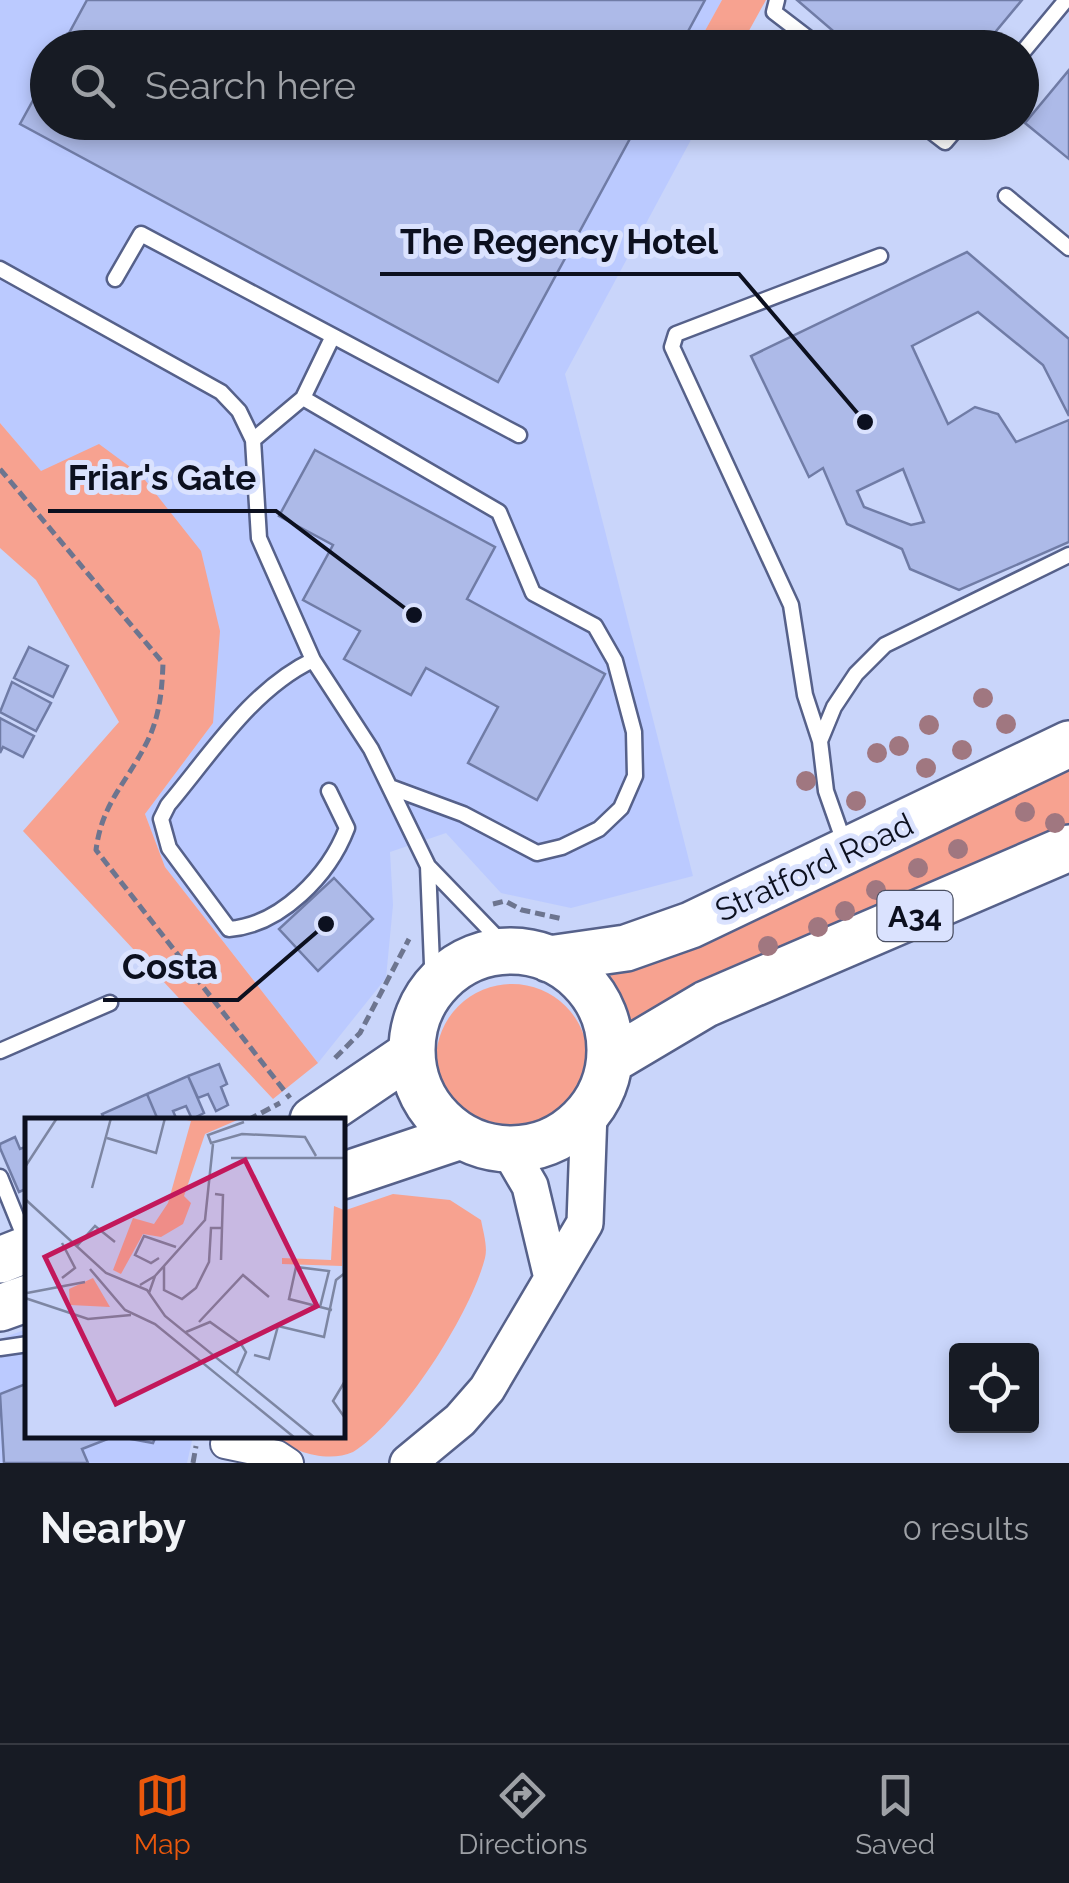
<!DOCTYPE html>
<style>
:root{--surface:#171b24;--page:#242831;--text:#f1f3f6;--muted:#9ea1a6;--line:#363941;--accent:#ea580c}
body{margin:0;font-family:Raleway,sans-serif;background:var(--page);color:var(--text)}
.controls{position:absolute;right:30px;bottom:30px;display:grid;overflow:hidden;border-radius:10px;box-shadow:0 5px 15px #0003}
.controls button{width:90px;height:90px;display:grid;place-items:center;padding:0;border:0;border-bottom:2px solid var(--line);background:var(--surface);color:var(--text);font:50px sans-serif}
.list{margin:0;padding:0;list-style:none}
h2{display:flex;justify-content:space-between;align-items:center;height:130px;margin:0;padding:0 40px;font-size:42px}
h2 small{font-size:32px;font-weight:400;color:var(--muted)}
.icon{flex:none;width:55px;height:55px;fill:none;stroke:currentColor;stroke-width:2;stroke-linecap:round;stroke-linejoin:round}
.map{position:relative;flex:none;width:1069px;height:1463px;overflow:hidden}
.search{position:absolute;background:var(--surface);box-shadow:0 5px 15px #0003;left:30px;right:30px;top:30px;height:110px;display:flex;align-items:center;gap:25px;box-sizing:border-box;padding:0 35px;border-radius:55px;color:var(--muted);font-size:38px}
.sheet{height:280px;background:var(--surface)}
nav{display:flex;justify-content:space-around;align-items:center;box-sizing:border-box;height:140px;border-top:2px solid var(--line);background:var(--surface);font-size:28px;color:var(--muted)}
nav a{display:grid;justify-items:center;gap:5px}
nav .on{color:var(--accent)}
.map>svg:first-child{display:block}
.built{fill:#bbcaff}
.green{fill:#f7a290}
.building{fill:#adbae8;stroke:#707ca6;stroke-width:2.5;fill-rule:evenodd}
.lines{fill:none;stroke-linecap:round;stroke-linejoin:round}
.service-casing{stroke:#56618a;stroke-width:19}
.minor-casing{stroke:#56618a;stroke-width:32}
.tertiary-casing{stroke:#56618a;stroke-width:40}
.trunk-casing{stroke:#56618a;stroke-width:50}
.path{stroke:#6d758f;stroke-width:5;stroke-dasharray:10 5;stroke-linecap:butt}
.service{stroke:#fff;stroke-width:14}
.minor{stroke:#fff;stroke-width:28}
.tertiary{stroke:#fff;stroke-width:35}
.trunk{stroke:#fff;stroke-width:45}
.tree{fill:#a07780}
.labels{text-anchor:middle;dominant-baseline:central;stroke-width:10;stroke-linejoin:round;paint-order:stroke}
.shield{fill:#dae2fe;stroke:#4a4f62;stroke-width:2.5}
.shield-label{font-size:30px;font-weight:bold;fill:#0c101f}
.street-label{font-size:32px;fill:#0c101f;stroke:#dae2fe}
.inset-road{fill:none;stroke:#7d86a2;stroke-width:2.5}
.view{fill:#c2185b;fill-opacity:0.15;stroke:#c2185b;stroke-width:5}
.inset-edge{fill:none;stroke:#0c101f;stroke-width:5}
.leader{fill:none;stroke:#0c101f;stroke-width:4}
.callout-dot{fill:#0c101f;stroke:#dae2fe;stroke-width:4}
.callout-label{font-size:35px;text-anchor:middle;font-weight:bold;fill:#0c101f;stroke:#dae2fe;stroke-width:10;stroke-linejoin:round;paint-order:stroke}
</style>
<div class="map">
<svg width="1069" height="1463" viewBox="0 0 1069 1463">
<rect width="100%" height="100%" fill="#c9d5fa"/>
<!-- built -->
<path class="built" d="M0 0H722L696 47 48 48V122L700 123 565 374 693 876 571 908 501 893 446 833 390 852 393 905 386 978 318 1063 165 867 145 814 213 723 175 630 0 423Z
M27 1329 28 1436H193L187 1463H0V1339Z"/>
<!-- green -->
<path class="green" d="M722 0H766L740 47H696Z
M0 423 41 471 99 444 141 475 201 551 220 631 213 723 145 814 165 867 318 1063 273 1099 23 831 119 722 36 580 0 548Z
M1069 761V829L701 985 630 1023 605 978Z
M436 1060a76 76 0 1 1 152 0a76 76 0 1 1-152 0Z
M393 1194 450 1200 481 1220C483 1231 488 1247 485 1258 471 1313 402 1422 353 1452 329 1463 293 1453 276 1436H342L343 1211Z"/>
<!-- building -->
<path class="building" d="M87 0H705L679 48H61Z
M797 0H1022L982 48H853Z
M1069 70V159L1025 123Z
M48 73V122H639L498 382 20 124Z
M967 252 1069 339V416L1043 365 978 312 912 346 948 424 975 407 998 414 1016 442 1069 420V542L959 590 910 569 902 549 847 524 823 468 809 477 751 356ZM903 469 924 522 911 525 864 507 857 491Z
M315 450 495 547 467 599 605 674 537 800 468 763 498 707 426 668 411 695 344 659 360 631 303 600 333 545 279 516Z
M29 647 68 666 53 697 14 678Z
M12 682 51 703 36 731 0 712Z
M0 718 34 736 23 757 3 747 0 753Z
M334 878 373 919 318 971 279 929Z
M219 1064 227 1084 221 1087 228 1105 216 1111 208 1094 198 1098 188 1076Z
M188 1076 204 1113 192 1119 186 1106 173 1111 177 1120H158L147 1094Z
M147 1094 158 1120H105L102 1114Z
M15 1137 20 1149 28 1146V1188L19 1192 0 1148V1144Z
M28 1383V1436H156L153 1443 115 1436 82 1449 88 1463H4L0 1394Z"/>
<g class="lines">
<defs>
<path id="service" d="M777 0 774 12 821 48
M1022 53 1066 0
M919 122 945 142 962 122
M1006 196 1069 248
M0 269 221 392 239 411 253 440 259 538 313 660 371 749 428 866
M115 279 141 234 333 336
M253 440 303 398
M313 660C252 689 211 754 168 805L161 819 169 848 229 929C281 925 329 875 347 828L329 791
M820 741 805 695 791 605 672 347 676 334 880 256
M390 787 463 814 537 853 562 847 599 829 621 808 635 776 634 732 615 661 595 626 533 593 499 512 303 398 333 336 519 435
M845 845 826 791 820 741 834 707 856 674 885 645 1069 555
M433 989 428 866 510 951
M0 1051 110 1003
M0 1177 26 1241
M0 1348 28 1344"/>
<path id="minor" d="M225 1444 277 1455 289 1463"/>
<path id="tertiary" d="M509 1150 530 1186 552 1278
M408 1463 460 1420 487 1389 585 1223 589 1112"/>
<path id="trunk" d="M412 1050a99 99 0 1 1 198 0a99 99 0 1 1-198 0Z
M549 959 626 948 691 925 1069 744
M610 1061 706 1004 1069 848
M313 1120 412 1053
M342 1176 461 1136
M0 1260 28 1249
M0 1308 28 1298"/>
</defs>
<!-- service casing -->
<use href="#service" class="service-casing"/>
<!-- minor casing -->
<use href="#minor" class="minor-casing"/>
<!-- tertiary casing -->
<use href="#tertiary" class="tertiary-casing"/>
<!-- trunk casing -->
<use href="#trunk" class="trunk-casing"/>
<!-- path -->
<path class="path" d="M0 469 163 663C162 693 159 720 145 746 124 786 102 804 96 850L290 1098
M493 904 505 901 522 910 563 919
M335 1058 360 1033 409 939
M248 1120 280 1103
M193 1463 196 1446"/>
<!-- service -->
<use href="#service" class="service"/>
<!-- minor -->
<use href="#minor" class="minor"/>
<!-- tertiary -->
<use href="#tertiary" class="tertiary"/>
<!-- trunk -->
<use href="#trunk" class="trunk"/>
</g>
<!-- trees -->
<g class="tree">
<circle cx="983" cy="698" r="10"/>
<circle cx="1006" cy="724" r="10"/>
<circle cx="929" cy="725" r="10"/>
<circle cx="899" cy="746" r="10"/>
<circle cx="962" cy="750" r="10"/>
<circle cx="877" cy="753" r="10"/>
<circle cx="926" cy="768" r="10"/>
<circle cx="806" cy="781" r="10"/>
<circle cx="856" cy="801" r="10"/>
<circle cx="1025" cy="812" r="10"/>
<circle cx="1055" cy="823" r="10"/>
<circle cx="958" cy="849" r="10"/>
<circle cx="918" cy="868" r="10"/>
<circle cx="876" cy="890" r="10"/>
<circle cx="845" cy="911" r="10"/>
<circle cx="818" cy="927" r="10"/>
<circle cx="768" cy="946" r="10"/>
</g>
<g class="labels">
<!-- shield labels -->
<rect class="shield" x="877.5" y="891" width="75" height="50" rx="8"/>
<g class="shield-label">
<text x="915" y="916">A34</text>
</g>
<!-- street labels -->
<g class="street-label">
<text transform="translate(814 867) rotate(-25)">Stratford Road</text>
</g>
</g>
<!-- overview -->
<g transform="translate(25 1118)">
<rect width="320" height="320" fill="#c9d5fa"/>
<path d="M153 0H217L180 16 159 78 166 85 158 106 136 119 118 116 96 156 88 152 108 100 129 106 143 85 166 3ZM309 88 319 92 317 148 257 146V140L306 142ZM68 160 85 189 45 187 44 171Z" fill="#f7a290"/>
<path class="inset-road" d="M219 4 183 17 186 25 217 16 280 19 291 38M82 20 131 35 140 0M206 40H320M0 49 32 0M67 70 86 0M190 76 198 77 197 110M0 81 81 155 122 172 140 198 290 320M37 125 50 150 37 160M51 129 70 108 90 124M134 140 126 145 110 137 119 118 151 129M139 148V172L157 181 171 170 184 144 186 110H197L196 142M65 151 100 192 130 206 270 320M130 158 180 102 188 26M115 167 130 158 124 175M2 175 60 164M0 180 63 201 106 197M295 189 304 153 271 149 264 181 307 192M174 204 218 157 244 179M161 214 185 204 216 226 221 234 212 255M229 237 244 241 253 208 299 219 311 162 320 155M320 263 308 283 320 300"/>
<path class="view" d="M220 42 292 188 91 286 20 139Z"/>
<rect width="320" height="320" class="inset-edge"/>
</g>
<!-- callouts -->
<path class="leader" d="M865 422L739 274H380M414 615L276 511H48M326 924L238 1000H103"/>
<g class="callout-dot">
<circle cx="865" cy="422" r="10"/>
<circle cx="414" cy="615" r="10"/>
<circle cx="326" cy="924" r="10"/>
</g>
<g class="callout-label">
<text x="559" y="254">The Regency Hotel</text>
<text x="162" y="490">Friar's Gate</text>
<text x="170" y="979">Costa</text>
</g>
</svg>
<div class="controls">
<button><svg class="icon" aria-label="locate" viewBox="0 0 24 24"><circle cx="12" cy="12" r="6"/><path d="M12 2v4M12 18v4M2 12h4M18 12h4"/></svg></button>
</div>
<div class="search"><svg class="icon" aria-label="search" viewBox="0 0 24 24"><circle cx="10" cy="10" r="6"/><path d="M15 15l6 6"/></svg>Search here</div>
</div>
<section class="sheet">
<h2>Nearby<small>0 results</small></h2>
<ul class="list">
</ul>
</section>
<nav>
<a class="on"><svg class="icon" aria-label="map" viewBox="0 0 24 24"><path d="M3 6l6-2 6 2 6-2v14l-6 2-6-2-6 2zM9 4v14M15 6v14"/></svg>Map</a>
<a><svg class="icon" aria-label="directions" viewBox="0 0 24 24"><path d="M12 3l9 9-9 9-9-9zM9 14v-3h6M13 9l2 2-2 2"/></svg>Directions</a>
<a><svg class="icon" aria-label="saved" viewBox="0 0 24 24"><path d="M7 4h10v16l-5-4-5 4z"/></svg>Saved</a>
</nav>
